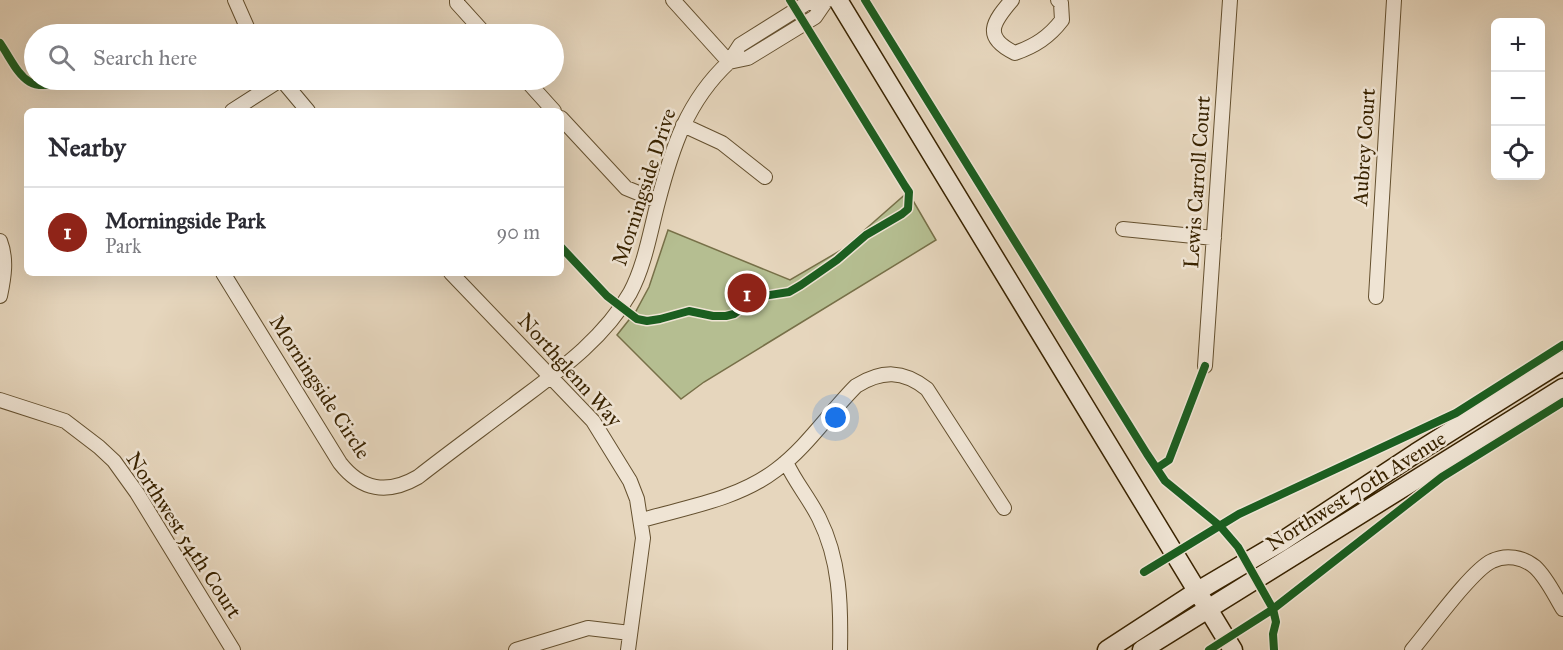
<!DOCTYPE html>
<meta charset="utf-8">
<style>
:root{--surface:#fff;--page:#f7f7f7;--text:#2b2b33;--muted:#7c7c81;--line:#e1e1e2;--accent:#8f2418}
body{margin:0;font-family:"IM FELL Great Primer",serif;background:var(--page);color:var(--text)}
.controls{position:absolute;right:18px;top:18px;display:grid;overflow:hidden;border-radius:9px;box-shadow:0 6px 24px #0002}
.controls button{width:54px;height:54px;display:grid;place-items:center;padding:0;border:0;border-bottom:2px solid var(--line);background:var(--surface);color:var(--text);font:30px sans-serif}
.you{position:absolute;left:836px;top:418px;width:21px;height:21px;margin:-15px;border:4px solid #fff;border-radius:50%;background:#1a73e8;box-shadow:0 0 0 9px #1a73e833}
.badge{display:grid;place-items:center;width:39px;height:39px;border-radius:50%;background:var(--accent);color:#fff;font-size:20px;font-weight:700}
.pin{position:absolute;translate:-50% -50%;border:3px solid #fff;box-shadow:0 2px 6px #0006}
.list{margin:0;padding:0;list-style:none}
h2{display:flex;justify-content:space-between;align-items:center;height:78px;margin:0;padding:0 24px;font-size:26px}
h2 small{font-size:20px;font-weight:400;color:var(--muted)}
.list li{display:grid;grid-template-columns:39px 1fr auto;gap:18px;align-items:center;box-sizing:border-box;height:90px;padding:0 24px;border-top:2px solid var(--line)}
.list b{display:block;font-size:22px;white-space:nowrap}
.list p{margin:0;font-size:20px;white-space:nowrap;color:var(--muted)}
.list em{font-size:20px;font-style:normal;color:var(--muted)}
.icon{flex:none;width:33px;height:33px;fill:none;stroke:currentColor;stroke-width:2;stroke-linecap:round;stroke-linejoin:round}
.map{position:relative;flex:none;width:1563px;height:650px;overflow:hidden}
.search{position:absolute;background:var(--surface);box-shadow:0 6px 24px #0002;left:24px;top:24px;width:540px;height:66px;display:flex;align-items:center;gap:15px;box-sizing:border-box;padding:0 21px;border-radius:33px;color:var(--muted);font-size:22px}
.panel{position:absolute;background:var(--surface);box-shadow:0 6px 24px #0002;left:24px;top:108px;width:540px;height:168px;border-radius:9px}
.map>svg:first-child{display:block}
.green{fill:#b5be91;stroke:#777048;stroke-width:1.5}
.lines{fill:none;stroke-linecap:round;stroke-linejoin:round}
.minor-casing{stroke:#64502f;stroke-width:16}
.secondary-casing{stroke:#392300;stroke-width:21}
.minor{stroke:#efe4d4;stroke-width:14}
.secondary{stroke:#efe4d4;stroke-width:18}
.cycleway-casing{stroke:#efe4d4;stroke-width:11}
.cycleway{stroke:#1b5e20;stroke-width:8}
.labels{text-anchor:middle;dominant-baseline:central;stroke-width:5;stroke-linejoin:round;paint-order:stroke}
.street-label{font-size:21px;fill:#392300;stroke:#efe4d4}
</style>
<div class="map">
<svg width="1563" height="650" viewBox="0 0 1563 650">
<rect width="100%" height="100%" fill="#e6d6bd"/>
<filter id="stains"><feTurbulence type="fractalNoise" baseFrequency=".00333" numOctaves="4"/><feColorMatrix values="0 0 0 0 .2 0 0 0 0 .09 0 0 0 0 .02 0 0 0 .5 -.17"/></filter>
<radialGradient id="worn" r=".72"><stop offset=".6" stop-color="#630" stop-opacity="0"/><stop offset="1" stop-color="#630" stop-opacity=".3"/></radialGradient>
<!-- green -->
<path class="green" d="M908 192 936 240 704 382 681 399 617 335 636 311 649 287 668 230 790 280 843 249Z"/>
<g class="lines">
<defs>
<path id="minor" d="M235 0 250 34
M457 0V3L485 34
M1012 0C993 22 982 37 1015 53 1035 46 1049 37 1062 20L1061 3 1058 0
M826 1 815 17 748 58 729 62 740 45 807 3 828 0
M282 80 308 111
M526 80 554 111
M232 111 280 80
M561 118 626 188 658 201
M683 125 722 143 765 177
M1123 229 1214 238
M0 241C7 259 4 277 0 296
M223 273 340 463C361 490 387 495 418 477 450 452 483 428 516 403 557 372 604 339 630 293 645 265 650 232 658 202 672 148 687 101 729 62L673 0
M451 273 593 421 630 481 637 499 643 538 628 650
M1376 297 1394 0
M1205 366 1230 0
M0 400 65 421 99 447 114 461 137 493 233 650
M786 462C795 482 809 498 819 518 840 560 841 604 840 650
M642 520C687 507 738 499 776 470 807 447 829 413 856 386 882 370 903 370 927 389L1004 508
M516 650 588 628 630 633
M1412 650C1429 630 1472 570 1492 561 1506 554 1523 557 1535 567 1547 578 1555 596 1563 609"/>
<path id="secondary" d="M838 0 1233 650
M1107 650 1196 592 1281 542 1416 453 1563 361
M1142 650 1563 388"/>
</defs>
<!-- minor casing -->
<use href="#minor" class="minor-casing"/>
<!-- secondary casing -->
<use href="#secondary" class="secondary-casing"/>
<!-- minor -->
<use href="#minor" class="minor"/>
<!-- secondary -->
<use href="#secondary" class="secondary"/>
<defs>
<path id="cycleway" d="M865 0 1147 454 1165 481 1220 526 1238 547 1273 609 1276 622 1273 634 1274 650
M0 43C20 73 25 96 66 80
M561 247 607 296 637 319 647 321 660 319 689 311 713 316H726L734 314 757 297 789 292 801 285 837 260 866 235 902 214 908 209 909 192 905 186 790 0
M1157 468 1169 460 1205 366
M1144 572 1239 514 1456 413 1563 345
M1209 650 1273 609 1442 477 1563 402"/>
</defs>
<!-- cycleway casing -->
<use href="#cycleway" class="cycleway-casing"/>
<!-- cycleway -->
<use href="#cycleway" class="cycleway"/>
</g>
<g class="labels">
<!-- street labels -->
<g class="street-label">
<text transform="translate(1364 147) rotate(-86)">Aubrey Court</text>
<text transform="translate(1197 182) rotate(-86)">Lewis Carroll Court</text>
<text transform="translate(644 187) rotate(-72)">Morningside Drive</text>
<text transform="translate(570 370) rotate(48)">Northglenn Way</text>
<text transform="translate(320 387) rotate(57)">Morningside Circle</text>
<text transform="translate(1356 491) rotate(-32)">Northwest 70th Avenue</text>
<text transform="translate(184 535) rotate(57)">Northwest 54th Court</text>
</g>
</g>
<rect width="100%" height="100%" filter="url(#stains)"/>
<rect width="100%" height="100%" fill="url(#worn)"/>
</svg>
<div class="controls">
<button>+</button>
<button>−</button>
<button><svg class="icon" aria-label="locate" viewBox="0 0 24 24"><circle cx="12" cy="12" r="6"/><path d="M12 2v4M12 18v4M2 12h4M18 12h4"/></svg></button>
</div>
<div class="you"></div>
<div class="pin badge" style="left:747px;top:293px">1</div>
<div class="search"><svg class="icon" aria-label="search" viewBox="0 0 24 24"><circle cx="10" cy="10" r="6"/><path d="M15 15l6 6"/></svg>Search here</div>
<section class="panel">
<h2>Nearby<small></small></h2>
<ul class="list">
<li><span class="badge">1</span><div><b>Morningside Park</b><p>Park</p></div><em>90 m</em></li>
</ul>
</section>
</div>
